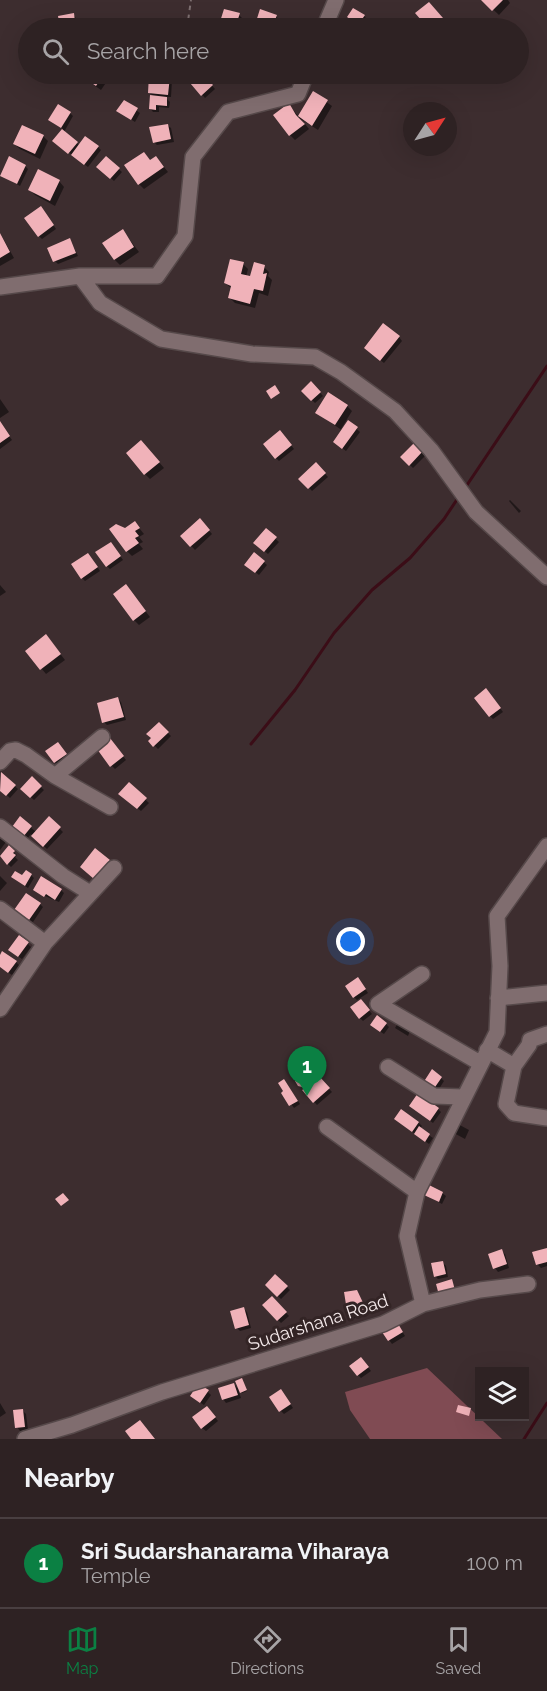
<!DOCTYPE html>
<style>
:root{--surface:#2e2223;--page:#3a2f30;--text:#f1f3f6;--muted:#a7a4a6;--line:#493f41;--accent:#0b8043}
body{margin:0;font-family:Raleway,sans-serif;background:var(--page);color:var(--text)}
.controls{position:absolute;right:18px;bottom:18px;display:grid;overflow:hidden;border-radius:0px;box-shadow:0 6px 24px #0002}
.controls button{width:54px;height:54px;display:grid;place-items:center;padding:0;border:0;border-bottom:2px solid var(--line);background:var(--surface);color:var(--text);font:30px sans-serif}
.compass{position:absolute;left:403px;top:102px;width:54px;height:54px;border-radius:50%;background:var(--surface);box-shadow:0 6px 24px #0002;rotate:54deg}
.you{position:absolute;left:351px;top:942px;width:21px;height:21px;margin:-15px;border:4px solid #fff;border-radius:50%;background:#1a73e8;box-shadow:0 0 0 9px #1a73e833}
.badge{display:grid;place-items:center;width:39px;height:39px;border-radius:50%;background:var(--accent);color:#fff;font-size:20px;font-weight:700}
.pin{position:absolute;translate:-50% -50px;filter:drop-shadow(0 2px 3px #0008)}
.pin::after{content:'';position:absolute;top:32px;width:21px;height:18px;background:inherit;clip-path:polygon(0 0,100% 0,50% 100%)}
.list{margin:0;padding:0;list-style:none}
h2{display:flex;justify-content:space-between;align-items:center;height:78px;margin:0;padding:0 24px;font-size:26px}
h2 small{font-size:20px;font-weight:400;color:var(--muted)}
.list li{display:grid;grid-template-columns:39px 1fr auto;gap:18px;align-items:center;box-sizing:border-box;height:90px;padding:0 24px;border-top:2px solid var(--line)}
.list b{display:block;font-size:22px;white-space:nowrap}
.list p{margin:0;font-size:20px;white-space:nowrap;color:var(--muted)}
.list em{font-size:20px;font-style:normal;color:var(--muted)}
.icon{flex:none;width:33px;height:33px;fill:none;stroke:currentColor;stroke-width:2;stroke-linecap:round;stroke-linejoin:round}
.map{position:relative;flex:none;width:547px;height:1439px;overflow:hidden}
.search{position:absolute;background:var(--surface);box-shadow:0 6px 24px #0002;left:18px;right:18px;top:18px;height:66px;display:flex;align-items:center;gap:15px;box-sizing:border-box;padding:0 21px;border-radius:33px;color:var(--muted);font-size:22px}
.sheet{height:168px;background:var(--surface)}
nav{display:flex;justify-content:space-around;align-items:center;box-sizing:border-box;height:84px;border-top:2px solid var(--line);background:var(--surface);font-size:16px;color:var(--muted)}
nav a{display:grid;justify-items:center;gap:3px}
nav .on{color:var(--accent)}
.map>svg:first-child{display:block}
.forest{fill:#804b53}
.shadow{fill:#0007}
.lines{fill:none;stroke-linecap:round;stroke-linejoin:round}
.stream{stroke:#3b0d17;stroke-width:3}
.building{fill:#f0b2b9}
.minor-casing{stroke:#56494a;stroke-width:18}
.path{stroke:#7d6f70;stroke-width:2;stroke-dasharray:4.5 4.5;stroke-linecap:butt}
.minor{stroke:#806d6f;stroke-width:15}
.labels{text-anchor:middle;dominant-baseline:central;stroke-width:6;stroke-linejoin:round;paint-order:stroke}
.street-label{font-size:18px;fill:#f5eaeb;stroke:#332425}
</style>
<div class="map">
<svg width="547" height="1439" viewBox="0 0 547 1439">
<rect width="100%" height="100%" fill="#3d2d2f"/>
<!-- forest -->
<path class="forest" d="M427 1368 502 1439H370L350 1410 345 1392Z"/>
<!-- shadow -->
<path class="shadow" d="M483 0H508L510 3 499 15Z
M429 4 445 22 438 28H430L418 14Z
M225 10 239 15 242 18 239 28H220Z
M261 11 276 16 279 20 276 28H255Z
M73 15 76 18 77 24 80 23 84 28H62L60 17Z
M364 16 367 19 362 27 352 20Z
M286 23 298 28H284Z
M78 74H112L101 90Z
M191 74H202L215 89 205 98 187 77Z
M169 77 172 80 171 97H165L170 102 169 108 159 107V112H153L150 108 154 97 149 92Z
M314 93 332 106 318 130 301 119 309 129 295 140 290 135 289 105 299 117Z
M124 102 140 113 135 122 118 111Z
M70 113 73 116 64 132 80 146 98 147 101 150 88 167 54 141 63 129 53 123Z
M167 125 171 128 174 142 157 145 154 142Z
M43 136 48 141 40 159 20 149 14 144Z
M156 157 168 172 144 189 139 184 151 161Z
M106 158 122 172 114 181 98 167Z
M25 166 28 169 20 186 1 175Z
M59 181 64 187 55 206 35 195 30 190Z
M44 211 56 229 42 239 39 236Z
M123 231 139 252 120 265 115 260Z
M0 233 14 258 0 266Z
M70 240 78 256 58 264 55 261Z
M243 264 248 269 246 277 251 278 264 267 269 272 268 276 272 280 268 296 259 293 255 308 235 303 230 298 231 288 225 283Z
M399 337 402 341 384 363 369 351Z
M311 383 323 396 315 403 303 391Z
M0 399 9 412 0 418Z
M347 406 352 411 341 429 343 431 349 422 360 432 346 451 338 445 343 431 317 413Z
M0 423 12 440 0 449Z
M283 435 294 449 279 461 276 458Z
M414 445 425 456 413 468 402 457Z
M146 447 164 468 150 479 145 474Z
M316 464 328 477 312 491 301 479Z
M510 500 521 511 519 513 509 501Z
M200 520 212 534 195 550 182 536Z
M135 523 144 534 139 537 143 542 139 544 143 549 132 556 127 551 126 530Z
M266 530 279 542 268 554 255 543Z
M114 547 123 560 110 569 107 566Z
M254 554 267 565 259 575 250 568Z
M91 558 100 571 85 581 82 578Z
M0 585 6 592 0 596Z
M126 586 150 617 139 625 134 620Z
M51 642 65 660 46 674 27 651Z
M489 693 503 712 493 719 490 716Z
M118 699 121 702 126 720 107 725 104 722Z
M159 724 171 736 158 749 150 741Z
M113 743 126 760 115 769 112 766Z
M61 747 69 758 58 765 55 762Z
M1 774 18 789 10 798 0 789Z
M32 779 44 790 34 800 22 789Z
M129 784 149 803 141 811 124 797Z
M49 818 63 832 47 849 31 834 27 839 14 827 21 819 36 832Z
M0 837 6 842 0 850Z
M9 848 17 855 15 857 18 860 11 867 1 857Z
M31 875 34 878 28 888 16 880Z
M0 876 7 883 0 891Z
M61 890 64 893 59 902 38 893Z
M40 904 43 907 33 922 19 913Z
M28 944 31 947 22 959 13 953Z
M0 957 16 962 19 965 12 975 0 967Z
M361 982 368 993 357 1000 354 997Z
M364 1004 372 1014 363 1021 360 1018Z
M398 1023 410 1031 408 1036 395 1028Z
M386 1024 389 1027 384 1034 375 1028Z
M308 1074 314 1082 319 1078 332 1092 317 1105 304 1091 306 1089 300 1085Z
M441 1078 444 1081 437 1092 428 1086Z
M287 1084 300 1104 294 1108 283 1093Z
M414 1109H438L441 1112 433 1123Z
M401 1111 419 1123 422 1126 420 1129 433 1138 429 1144 399 1122Z
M456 1123 469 1130 465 1139 452 1132Z
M442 1193 446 1196 442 1204 426 1195Z
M547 1249V1266L541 1268 537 1264Z
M501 1251 505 1254 509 1268 498 1272 495 1268Z
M442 1262 446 1266 448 1277 438 1279 435 1276Z
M275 1276 290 1290 281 1299 267 1285Z
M357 1292 368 1312 353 1319 350 1316Z
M272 1298 289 1316 281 1323 264 1305Z
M244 1309 247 1312 251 1328 240 1331 237 1328Z
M400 1328 405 1336 392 1344 384 1333Z
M364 1362 371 1371 361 1378 358 1375Z
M243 1381 247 1391 242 1393 238 1389 241 1398 226 1403 223 1399 234 1384 240 1391Z
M208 1392 211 1395 204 1405 195 1399Z
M284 1394 293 1408 284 1414 281 1411Z
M0 1403 6 1413 0 1417Z
M22 1410 26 1414 28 1430 20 1431 17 1427Z
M210 1411 218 1421 206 1431 202 1428Z"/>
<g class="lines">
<!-- stream -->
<path class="stream" d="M465 488 547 366
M251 744 295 690 334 633 372 590 410 558 444 519 458 498
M524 1439 547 1403"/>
</g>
<!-- building -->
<path class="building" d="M481 0H503L492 11Z
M429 2 443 18 431 28H428L415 13Z
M353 8 365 15 358 25 347 17Z
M224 9 240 13 235 28H218Z
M260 9 277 15 272 28H254Z
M74 13 75 22 81 21 82 28H60L58 16Z
M78 74H104L96 86Z
M149 74 170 76 168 95 148 93Z
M189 74H203L213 85 201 96 185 77Z
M313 91 328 100 312 126 298 116Z
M150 95 167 97V106L156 105V110L149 109Z
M124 100 138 108 131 120 116 111Z
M289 103 296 115 305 124 289 136 273 115Z
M58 104 71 112 61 128 48 120Z
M168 124 171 139 153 143 149 127Z
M22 125 44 135 35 154 13 144Z
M62 129 78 142 68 154 52 141Z
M85 136 99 146 84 165 71 155Z
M144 152 150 160 156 156 164 167 138 185 124 165Z
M9 156 26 165 17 184 0 176Z
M106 156 120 168 110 179 96 167Z
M38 169 60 180 50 201 28 190Z
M41 206 54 225 38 237 24 218Z
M123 229 134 247 114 260 102 243Z
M0 233 10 252 0 258Z
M70 238 76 253 53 262 47 248Z
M230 259 244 262 241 274 250 276 254 262 265 265 263 274 267 273 263 291 254 289 250 304 228 298 231 286 224 283Z
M383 323 400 336 380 361 364 348Z
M311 381 321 392 311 401 301 391Z
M275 385 280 393 271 399 266 391Z
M328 392 348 405 335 425 315 413Z
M348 420 358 427 342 449 333 442Z
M0 421 10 436 0 443Z
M280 430 292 445 275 459 263 444Z
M141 440 160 462 144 475 126 453Z
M414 443 423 451 409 466 400 457Z
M316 462 326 473 308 489 298 479Z
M200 518 210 530 190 547 180 536Z
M135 521 140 528 135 531 139 536 135 538 139 543 126 552 109 529 116 524 125 528Z
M266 528 277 537 264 552 253 543Z
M111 542 121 556 106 567 95 552Z
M254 552 265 561 255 573 244 565Z
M88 553 98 567 81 579 71 564Z
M126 584 146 611 133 621 113 594Z
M46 634 61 654 40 670 25 651Z
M486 688 501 708 489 717 474 698Z
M118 697 124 717 102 723 97 703Z
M159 722 169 732 153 747 148 741 151 738 146 734Z
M110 738 124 756 110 767 97 749Z
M58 742 67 754 54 763 45 751Z
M1 772 16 785 6 796 0 791Z
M32 776 42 786 30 798 20 789Z
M129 782 147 798 137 809 118 794Z
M20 816 32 826 23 837 12 827Z
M49 816 61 827 43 847 31 836Z
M9 845 15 851 13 853 16 855 7 865 0 856Z
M95 848 110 860 94 879 80 867Z
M26 870 32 874 25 886 11 877 15 871 22 875Z
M41 876 62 889 55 900 46 894 44 897 33 890Z
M26 893 41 903 29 920 14 910Z
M19 935 29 942 18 957 8 950Z
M2 951 17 961 8 973 0 967V955Z
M358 977 366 989 353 998 345 986Z
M361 999 370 1010 359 1019 350 1007Z
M377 1015 387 1023 380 1032 370 1025Z
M432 1069 442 1077 433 1090 423 1083Z
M306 1071 310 1074 311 1083 319 1076 330 1088 313 1103 302 1090 306 1088 298 1086 295 1081 298 1073Z
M284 1079 298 1101 289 1106 281 1093 283 1091 278 1083Z
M418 1093 439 1108 430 1121 409 1106Z
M401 1109 419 1122 412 1132 394 1119Z
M419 1126 430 1134 425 1142 414 1134Z
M429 1185 443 1192 439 1202 424 1195Z
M63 1193 69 1200 61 1206 55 1199Z
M547 1248V1262L536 1265 532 1252Z
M502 1249 507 1264 493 1269 488 1254Z
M443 1261 446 1274 434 1277 431 1263Z
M275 1274 288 1286 277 1297 265 1285Z
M452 1279 456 1294 440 1299 436 1284Z
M357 1290 366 1309 348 1317 344 1292Z
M272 1296 287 1312 277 1321 262 1305Z
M244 1307 249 1325 235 1329 230 1311Z
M397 1322 403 1332 388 1341 382 1332Z
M361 1357 369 1367 357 1376 349 1366Z
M242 1378 247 1390 240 1393 235 1381Z
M234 1383 238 1395 222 1400 218 1388Z
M198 1384 209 1390 200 1403 190 1396Z
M281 1389 291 1404 279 1412 269 1397Z
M458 1405 471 1408 469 1416 456 1412Z
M207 1406 216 1417 201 1429 192 1417Z
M23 1409 25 1427 15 1428 13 1410Z
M140 1420 155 1439H131L125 1431Z"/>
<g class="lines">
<defs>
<path id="minor" d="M324 28 336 0
M80 276 100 303 161 339 252 354 315 357 341 372 395 411 431 450 476 512 547 577
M0 287 80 276H157L185 236 193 157 228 112 298 94 306 74
M0 762 10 751 16 750 26 755 55 776 110 807
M55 776 102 737
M0 827 63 876 90 893
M0 909 45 943
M422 974 378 1004 480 1063
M498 998 547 993
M0 1009 45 943 114 868
M547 1034 530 1040 529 1045 514 1066 506 1104 514 1113 547 1118
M487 1050 514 1066
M388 1067 434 1096 463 1097
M327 1127 417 1192
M423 1304 480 1290 528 1284
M25 1439 72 1425 162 1392 383 1324 423 1304 407 1236 417 1192 497 1032 500 966 497 916 547 846"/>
</defs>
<!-- minor casing -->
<use href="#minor" class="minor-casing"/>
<!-- path -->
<path class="path" d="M187 28 191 0"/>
<!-- minor -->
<use href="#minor" class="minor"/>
</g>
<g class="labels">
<!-- street labels -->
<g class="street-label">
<text transform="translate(318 1322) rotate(-18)">Sudarshana Road</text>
</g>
</g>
</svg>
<div class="controls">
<button><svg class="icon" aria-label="layers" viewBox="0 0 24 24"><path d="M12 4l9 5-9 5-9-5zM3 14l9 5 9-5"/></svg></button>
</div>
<svg class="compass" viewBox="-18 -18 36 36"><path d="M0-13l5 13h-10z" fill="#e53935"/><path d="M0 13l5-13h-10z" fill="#a7a4a6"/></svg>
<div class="you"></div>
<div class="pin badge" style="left:307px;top:1096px">1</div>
<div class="search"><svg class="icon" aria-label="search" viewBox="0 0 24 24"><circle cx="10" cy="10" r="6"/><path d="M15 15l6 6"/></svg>Search here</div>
</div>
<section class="sheet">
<h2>Nearby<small></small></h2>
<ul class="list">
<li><span class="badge">1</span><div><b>Sri Sudarshanarama Viharaya</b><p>Temple</p></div><em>100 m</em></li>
</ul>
</section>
<nav>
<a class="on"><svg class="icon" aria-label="map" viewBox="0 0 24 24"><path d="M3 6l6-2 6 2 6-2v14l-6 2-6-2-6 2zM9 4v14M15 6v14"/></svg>Map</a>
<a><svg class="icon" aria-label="directions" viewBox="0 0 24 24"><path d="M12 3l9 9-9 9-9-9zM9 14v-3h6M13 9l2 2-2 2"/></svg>Directions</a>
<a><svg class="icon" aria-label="saved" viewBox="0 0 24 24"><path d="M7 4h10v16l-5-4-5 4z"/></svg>Saved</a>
</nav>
